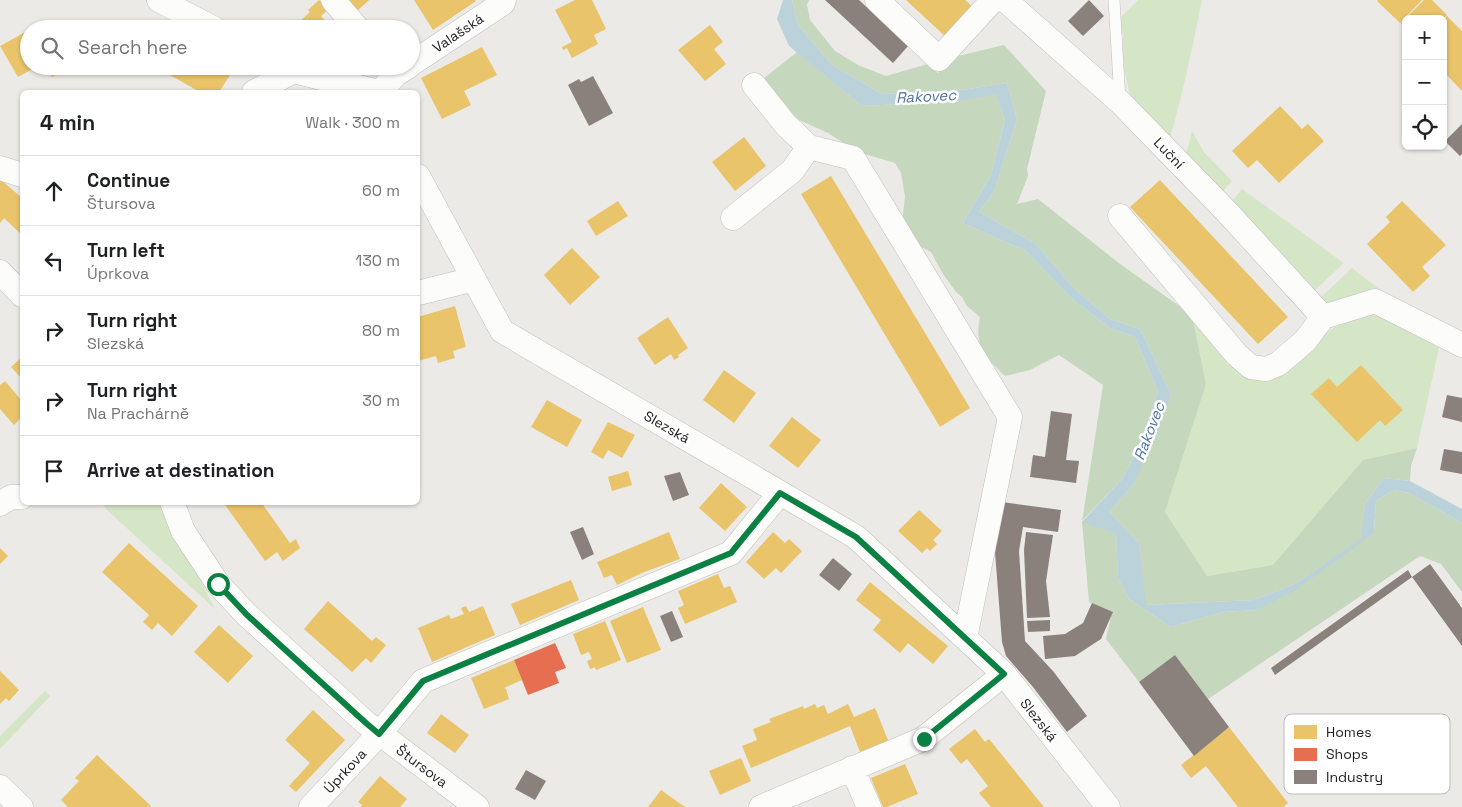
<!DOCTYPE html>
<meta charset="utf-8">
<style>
:root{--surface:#fff;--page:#f2f2f2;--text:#202124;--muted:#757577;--line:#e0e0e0}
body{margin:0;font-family:"Space Grotesk",sans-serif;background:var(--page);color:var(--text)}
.controls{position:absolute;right:15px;top:15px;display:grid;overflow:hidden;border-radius:8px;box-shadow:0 1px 4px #0004}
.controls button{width:45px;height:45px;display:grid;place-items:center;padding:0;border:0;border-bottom:1px solid var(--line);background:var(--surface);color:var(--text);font:25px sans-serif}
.stop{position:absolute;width:15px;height:15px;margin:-11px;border:4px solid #0b8043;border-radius:50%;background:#fff}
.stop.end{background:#0b8043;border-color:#fff;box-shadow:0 1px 5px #0008}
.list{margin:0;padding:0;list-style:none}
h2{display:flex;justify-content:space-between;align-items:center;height:65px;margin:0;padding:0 20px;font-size:21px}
h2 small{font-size:16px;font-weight:400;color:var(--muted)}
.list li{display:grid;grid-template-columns:32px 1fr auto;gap:15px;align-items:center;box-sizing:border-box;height:70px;padding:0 20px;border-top:1px solid var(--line)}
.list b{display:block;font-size:19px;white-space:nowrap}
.list p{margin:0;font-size:16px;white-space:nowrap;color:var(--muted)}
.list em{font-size:16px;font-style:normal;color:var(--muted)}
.icon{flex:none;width:28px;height:28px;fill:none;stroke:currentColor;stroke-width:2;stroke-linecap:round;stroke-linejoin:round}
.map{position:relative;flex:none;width:1462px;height:807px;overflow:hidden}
.search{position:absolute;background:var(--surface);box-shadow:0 1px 4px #0004;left:20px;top:20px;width:400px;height:55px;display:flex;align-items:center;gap:12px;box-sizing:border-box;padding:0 18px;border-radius:28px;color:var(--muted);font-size:19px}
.panel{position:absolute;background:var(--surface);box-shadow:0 1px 4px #0004;left:20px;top:90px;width:400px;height:415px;border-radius:8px}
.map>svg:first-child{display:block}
.grass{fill:#d5e6c7}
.forest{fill:#c5d7bd}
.water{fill:#bcd2db}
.homes{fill:#e9c46a}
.shops{fill:#e76f51}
.industry{fill:#8a817c}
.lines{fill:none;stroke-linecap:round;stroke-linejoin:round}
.service-casing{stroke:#c1c0be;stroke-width:12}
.minor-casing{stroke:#c1c0be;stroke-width:25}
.service{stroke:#fcfcfb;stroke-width:11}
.minor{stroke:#fcfcfb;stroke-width:24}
.route{stroke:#0b8043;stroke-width:6}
.labels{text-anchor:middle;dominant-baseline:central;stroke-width:5;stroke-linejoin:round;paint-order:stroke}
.street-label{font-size:14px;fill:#1d1d1d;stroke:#fff}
.water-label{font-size:15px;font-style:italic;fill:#5374a2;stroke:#fff}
.key{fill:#fff;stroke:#bbb;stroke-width:1}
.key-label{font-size:14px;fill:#1d1d1d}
</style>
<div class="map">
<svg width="1462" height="807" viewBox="0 0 1462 807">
<rect width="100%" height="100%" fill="#ebeae6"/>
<!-- grass -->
<path class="grass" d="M1138 0H1202C1192 48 1183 95 1169 141L1133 108 1123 64V34L1113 25Z
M1192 131 1204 152 1232 181 1219 196 1185 158Z
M1242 189 1344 263 1311 294 1229 205Z
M1352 268 1387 295C1373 297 1329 306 1318 300Z
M1192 315 1242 370C1264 361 1290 354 1310 344 1331 332 1344 315 1371 315 1391 315 1422 338 1439 348L1417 448 1363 460 1273 565 1207 576 1165 512 1206 384Z
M103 503H161L215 609 106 509Z
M45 691 50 696 0 749V736Z"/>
<!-- forest -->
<path class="forest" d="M792 0H809L807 5 810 20 835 51 858 65 886 76 928 64 938 73 950 58 1004 45 1046 91 1027 169 1028 176 1017 204 1038 199 1120 264 1192 315 1206 384 1165 512 1207 576 1273 565 1363 460 1417 448 1411 466 1410 481 1384 478 1365 504 1362 539 1297 583 1254 600 1145 605 1139 543 1109 512 1134 484 1171 394 1140 329 1110 319 1075 289 1036 244 979 212 994 192 1017 119 1007 83 962 90 882 94 832 65 798 25Z
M797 52 862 106 961 101 996 93 1005 120 991 175 963 223 1026 251 1071 298 1110 328 1135 337 1158 391 1142 441 1122 479 1082 521 1116 534 1118 578 1129 599 1171 627 1223 612 1257 610 1374 533 1376 501 1394 490 1409 493 1462 523V592L1441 564 1420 556 1208 699 1175 655 1139 682 1106 639 1112 612 1089 602 1082 522 1103 385 1059 355 1030 370 1005 376C985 356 974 347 980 317L967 306 962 297 956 292 943 274 931 252 914 243 902 225 905 196 901 173 895 163 858 152 828 133 795 118 763 79Z"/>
<!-- water -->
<path class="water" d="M783 0H792L798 25 832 65 882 94 962 90 1007 83 1017 119 994 192 979 212 1036 244 1075 289 1110 319 1140 329 1171 394 1158 431 1134 484 1109 512 1139 543 1146 605 1254 600 1297 583 1361 539 1365 504 1384 478 1410 481 1462 509V523L1409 493 1394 490 1376 501 1374 533 1294 591 1257 610 1223 612 1171 627 1129 599 1118 578 1116 534 1082 522 1122 479 1142 441 1158 391 1135 337 1110 328 1071 298 1026 251 963 223 991 175 1005 120 996 94 961 101 862 106 789 46 777 19Z"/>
<!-- homes -->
<path class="homes" d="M319 0 329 9 321 16 333 29H302L297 24 310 12 308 10Z
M345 0H369L356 12Z
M414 0H475L476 1 433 30Z
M575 0H592L606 29 594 35 598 44 572 58 567 48 563 50 562 47 572 42 555 10Z
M906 0H965L975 9 947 38Z
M1378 0H1422L1400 23 1377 1Z
M1424 0H1432L1447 15 1443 19H1406V29L1401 23Z
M1447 16 1462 31V91L1443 71V20Z
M46 20 50 29H31Z
M710 25 723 42 714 49 726 64 705 81 678 50Z
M29 30V66H38L18 77 0 46Z
M482 47 497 75 464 91 471 105 442 119 421 78Z
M46 66H63L65 70 52 77Z
M236 66 219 92H200L161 70 163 66Z
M1280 106 1302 129 1308 124 1324 141 1279 183 1257 160 1248 168 1232 151Z
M744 137 766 166 735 191 712 162Z
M831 176 970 408 940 427 801 194Z
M0 179 22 198V235L4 218 0 223Z
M1160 180 1288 317 1258 344 1130 207Z
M618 201 628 216 596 236 587 221Z
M1402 201 1446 245 1422 267 1430 276 1413 292 1367 244 1390 222 1386 217Z
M572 248 600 277 570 305 544 275Z
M455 306 466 347 453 351 455 358 438 363 436 356 418 361V317Z
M668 317 688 348 678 355 679 357 674 360 671 354 655 365 637 338Z
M22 357V379L11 367Z
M1361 365 1403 410 1385 426 1380 420 1357 442 1311 394 1329 378 1337 387Z
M724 370 756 393 734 423 703 400Z
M5 381 22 401V417L14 425 0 409V385Z
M547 400 582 420 567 447 531 427Z
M792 417 821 440 798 468 769 446Z
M608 422 635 435 622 458 608 450 603 459 591 452Z
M628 471 632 485 612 491 608 477Z
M721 483 747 507 725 531 699 508Z
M223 502H261L290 543 296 539 300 548 283 561 277 552 265 561Z
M919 510 942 531 933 540 937 544 930 551 927 548 922 553 898 531Z
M669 532 680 559 644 572 617 585 612 575 604 578 597 562Z
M773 532 785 543 789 539 802 551 781 573 776 568 764 579 746 562Z
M129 543 198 606 172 636 158 623 152 630 143 622 149 615 102 572Z
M0 548 8 556 0 564Z
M718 574 724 588 730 586 737 602 685 624 678 608 684 605 678 591Z
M571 580 579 600 520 625 511 604Z
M870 582 948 646 933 664 908 643 900 653 873 630 881 620 856 600Z
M328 601 372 641 376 637 386 645 371 663 366 658 352 672 304 629Z
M466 606 469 612 483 606 495 635 432 662 418 628 449 615 451 619 464 614 461 608Z
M643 607 661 650 627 663 610 621Z
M605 621 621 660 596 670 595 667 590 669 587 661 592 659 589 652 581 655 573 634Z
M219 625 253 656 228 683 194 652Z
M514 660 522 680 504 688 506 689 509 699 484 709 471 678Z
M0 671 19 690 9 701 6 698 0 704Z
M815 704 817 708 824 705 828 714 848 704 854 717 875 708 888 740 884 744 882 743 860 752 850 726 751 768 742 746 757 740 753 729 771 722 769 719 803 706 804 709Z
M313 710 345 740 296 792 289 786 310 763 285 740Z
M441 714 469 735 455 753 427 733Z
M1229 727 1288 803 1283 807H1238L1206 766 1191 778 1181 765Z
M975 729 985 742 989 739 1044 807H991L979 793 988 786 967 759 961 764 949 749Z
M97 755 151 806 149 807H68L61 800 79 781 75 778Z
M741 758 751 781 720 795 709 771Z
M905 764 918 794 887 807H883L871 778Z
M380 776 407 799 400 807H361L362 805 358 802Z
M661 790 685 807H648Z"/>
<!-- shops -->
<path class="shops" d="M555 643 566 668 555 672 559 683 528 695 514 660Z"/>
<!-- industry -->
<path class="industry" d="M825 0H859L908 46 893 63Z
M1089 0 1104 16 1083 36 1068 21Z
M593 76 613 113 589 126 568 85 579 79 581 82Z
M1462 124V154L1460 156 1445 141Z
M1447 395 1462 398V422L1442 417Z
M1051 411 1072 414 1066 460 1079 461 1076 483 1030 477 1033 455 1045 457Z
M1444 449 1462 452V474L1440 470Z
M680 472 689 495 673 501 664 476Z
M1002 502 1061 510 1058 532 1023 527 1019 551 1025 641 1053 671 1087 716 1067 732 1033 687 1006 656 1002 642 995 552Z
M583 527 594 554 582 560 570 532Z
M1026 532 1053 535 1046 581 1050 617 1027 618 1024 550Z
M833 558 852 574 839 591 819 575Z
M1430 564 1462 608V646L1412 577Z
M1408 570 1412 577 1275 675 1271 668Z
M1092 603 1113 612 1101 639 1075 656 1045 659 1043 636 1065 634 1083 623Z
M672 611 683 637 671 642 660 616Z
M1050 620V631L1028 632 1027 621Z
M1175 655 1229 727 1194 756 1139 682Z
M526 770 546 781 535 800 515 789Z"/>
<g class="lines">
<defs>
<path id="service" d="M1114 0 1120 100"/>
<path id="minor" d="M159 0 215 29
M333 0 358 29
M877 0 939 59 993 0
M1005 0 1120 102 1227 212 1323 317
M411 64 503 3 504 0
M284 66 294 71 378 92
M754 85 786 125 809 147 853 158 1010 417 965 638
M254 92 294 71
M380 92 396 74 409 66
M0 168 22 175
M418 176 502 331 856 537 1004 674 1108 807
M1120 216 1237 355 1251 367 1266 369 1278 364 1305 341 1323 317 1375 301 1462 345
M733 218 792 171 809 147
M0 272 22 295
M418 293 474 279
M172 502 183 531 218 584 247 615 366 723 477 807
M0 504 11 497H22
M852 768 869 807
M0 787 21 807
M311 807 379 734 423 681 731 553 780 493
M761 807 923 739 1004 674"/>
</defs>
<!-- service casing -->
<use href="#service" class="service-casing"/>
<!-- minor casing -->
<use href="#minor" class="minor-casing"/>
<!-- service -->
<use href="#service" class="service"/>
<!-- minor -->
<use href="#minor" class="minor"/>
</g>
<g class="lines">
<!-- route -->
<path class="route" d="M218 584 247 615 366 723 379 734 423 681 731 553 780 493 856 537 1004 674 924 739"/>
</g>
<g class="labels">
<!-- street labels -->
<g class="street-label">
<text transform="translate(458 33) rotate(-34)">Valašská</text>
<text transform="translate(1169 153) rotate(46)">Luční</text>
<text transform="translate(667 427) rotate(30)">Slezská</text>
<text transform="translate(1039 720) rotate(52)">Slezská</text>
<text transform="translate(422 766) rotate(37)">Štursova</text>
<text transform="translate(345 771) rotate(-47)">Úprkova</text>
</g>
<!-- water labels -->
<g class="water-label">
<text transform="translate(926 96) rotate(-3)">Rakovec</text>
<text transform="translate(1149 431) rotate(-69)">Rakovec</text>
</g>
</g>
<!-- legend -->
<rect x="1284" y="714" width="166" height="80" rx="8" class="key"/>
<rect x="1294" y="725" width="23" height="14" fill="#e9c46a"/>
<rect x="1294" y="748" width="23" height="13" fill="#e76f51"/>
<rect x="1294" y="770" width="23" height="14" fill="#8a817c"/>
<g class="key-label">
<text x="1326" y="737">Homes</text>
<text x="1326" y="759">Shops</text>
<text x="1326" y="782">Industry</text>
</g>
</svg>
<div class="controls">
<button>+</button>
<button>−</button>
<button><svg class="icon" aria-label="locate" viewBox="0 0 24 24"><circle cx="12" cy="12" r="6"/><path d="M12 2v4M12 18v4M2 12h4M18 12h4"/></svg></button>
</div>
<div class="stop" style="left:218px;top:584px"></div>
<div class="stop end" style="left:924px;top:739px"></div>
<div class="search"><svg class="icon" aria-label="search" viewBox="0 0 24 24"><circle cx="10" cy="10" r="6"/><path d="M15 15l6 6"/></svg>Search here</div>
<section class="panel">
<h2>4 min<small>Walk · 300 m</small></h2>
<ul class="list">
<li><svg class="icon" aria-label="ahead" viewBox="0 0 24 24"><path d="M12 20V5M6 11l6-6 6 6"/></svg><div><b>Continue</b><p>Štursova</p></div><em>60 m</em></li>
<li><svg class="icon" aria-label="left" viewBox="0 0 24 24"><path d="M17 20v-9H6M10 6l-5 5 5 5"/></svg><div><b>Turn left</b><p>Úprkova</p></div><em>130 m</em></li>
<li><svg class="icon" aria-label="right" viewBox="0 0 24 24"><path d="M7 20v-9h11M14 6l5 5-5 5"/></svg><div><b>Turn right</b><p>Slezská</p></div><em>80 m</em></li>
<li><svg class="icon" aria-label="right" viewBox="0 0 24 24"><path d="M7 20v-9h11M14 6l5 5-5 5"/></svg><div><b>Turn right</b><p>Na Prachárně</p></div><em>30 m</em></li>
<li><svg class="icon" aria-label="arrive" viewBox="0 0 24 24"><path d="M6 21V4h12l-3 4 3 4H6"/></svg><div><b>Arrive at destination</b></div></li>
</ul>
</section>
</div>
